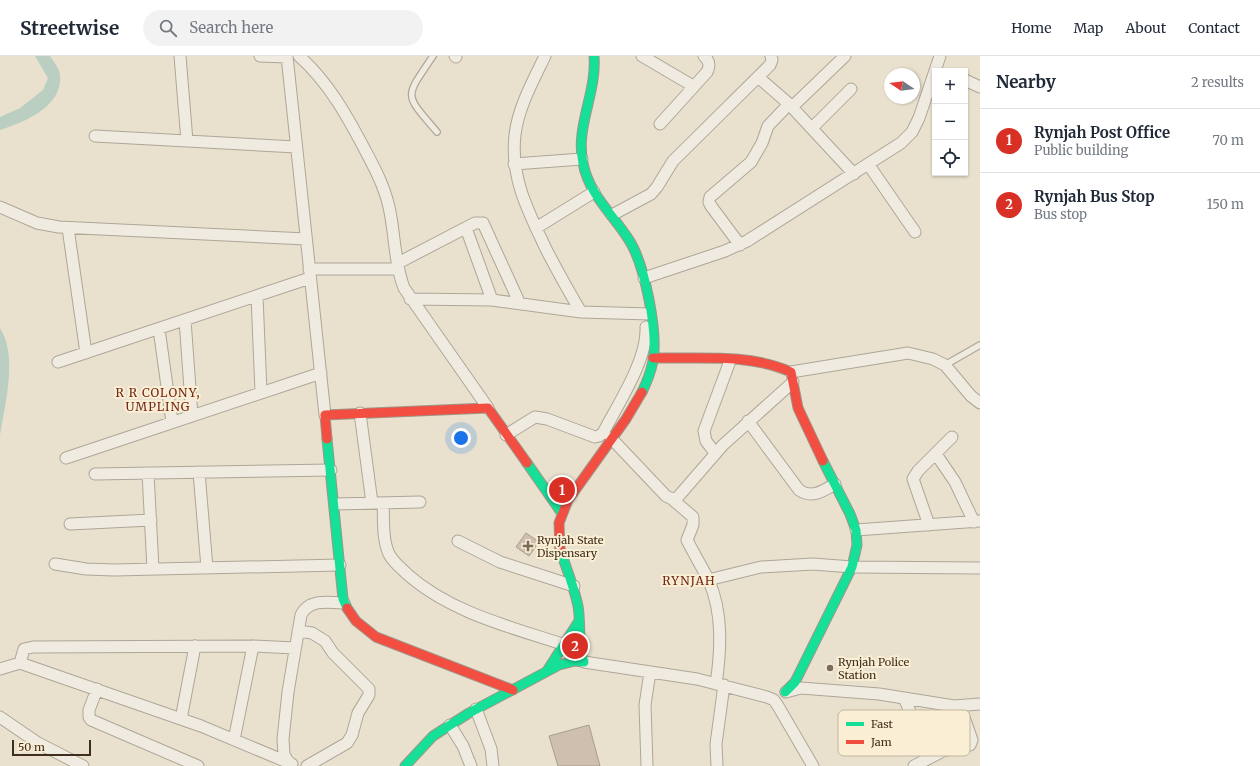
<!DOCTYPE html>
<meta charset="utf-8">
<style>
:root{--surface:#fff;--page:#f2f2f3;--text:#1f2937;--muted:#747a83;--line:#e0e1e3;--accent:#d93025}
body{margin:0;font-family:Merriweather,serif;background:var(--page);color:var(--text)}
.controls{position:absolute;right:12px;top:12px;display:grid;overflow:hidden;border-radius:0px;box-shadow:0 1px 3px #0004}
.controls button{width:36px;height:36px;display:grid;place-items:center;padding:0;border:0;border-bottom:1px solid var(--line);background:var(--surface);color:var(--text);font:20px sans-serif}
.compass{position:absolute;left:884px;top:12px;width:36px;height:36px;border-radius:50%;background:var(--surface);box-shadow:0 1px 3px #0004;rotate:283deg}
.scale{position:absolute;left:12px;bottom:10px;width:79px;box-sizing:border-box;padding-left:4px;border:2px solid #3f2d1d;border-top:0;font-size:11px;line-height:14px;white-space:nowrap;color:#3f2d1d;-webkit-text-stroke:3px #faefd4;paint-order:stroke}
.you{position:absolute;left:461px;top:382px;width:14px;height:14px;margin:-10px;border:3px solid #fff;border-radius:50%;background:#1a73e8;box-shadow:0 0 0 6px #1a73e833}
.badge{display:grid;place-items:center;width:26px;height:26px;border-radius:50%;background:var(--accent);color:#fff;font-size:13px;font-weight:700}
.pin{position:absolute;translate:-50% -50%;border:2px solid #fff;box-shadow:0 1px 4px #0006}
.list{margin:0;padding:0;list-style:none}
h2{display:flex;justify-content:space-between;align-items:center;height:52px;margin:0;padding:0 16px;font-size:17px}
h2 small{font-size:13px;font-weight:400;color:var(--muted)}
.list li{display:grid;grid-template-columns:26px 1fr auto;gap:12px;align-items:center;box-sizing:border-box;height:64px;padding:0 16px;border-top:1px solid var(--line)}
.list b{display:block;font-size:15px;white-space:nowrap}
.list p{margin:0;font-size:13px;white-space:nowrap;color:var(--muted)}
.list em{font-size:13px;font-style:normal;color:var(--muted)}
.icon{flex:none;width:22px;height:22px;fill:none;stroke:currentColor;stroke-width:2;stroke-linecap:round;stroke-linejoin:round}
.map{position:relative;flex:none;width:980px;height:710px;overflow:hidden}
header{display:flex;align-items:center;gap:24px;box-sizing:border-box;height:56px;padding:0 20px;background:var(--surface);border-bottom:1px solid var(--line)}
header strong{font-size:19px}
nav{display:flex;gap:22px;margin-inline-start:auto;font-size:14px}
.search{width:280px;height:36px;background:var(--page);display:flex;align-items:center;gap:10px;box-sizing:border-box;padding:0 14px;border-radius:22px;color:var(--muted);font-size:15px}
main{display:flex}
aside{flex:1;background:var(--surface)}
.map>svg:first-child{display:block}
.water{fill:#bacec2}
.building{fill:#cebfae;stroke:#aa9c8d}
.lines{fill:none;stroke-linecap:round;stroke-linejoin:round}
.lane-casing{stroke:#aea697;stroke-width:8}
.street-casing{stroke:#aea697;stroke-width:13}
.fast-casing{stroke:#9e9587;stroke-width:11}
.jam-casing{stroke:#9e9587;stroke-width:11}
.lane{stroke:#f0ebe1;stroke-width:5.5}
.street{stroke:#f0ebe1;stroke-width:11}
.fast{stroke:#16e098;stroke-width:9}
.jam{stroke:#f24e42;stroke-width:9}
.poi-dot{fill:#7a6c5b;stroke:#faefd4;stroke-width:1.5}
.labels{text-anchor:middle;dominant-baseline:central;stroke-width:4;stroke-linejoin:round;paint-order:stroke}
.poi-label{font-size:11px;fill:#3f2d1d;stroke:#faefd4;text-anchor:start}
.neighbourhood-label{font-size:12px;letter-spacing:1px;fill:#722916;stroke:#faefd4}
.key{fill:#faefd4;stroke:#c2b59d;stroke-width:1}
.key-label{font-size:11px;fill:#3f2d1d}
</style>
<header>
<strong>Streetwise</strong>
<div class="search"><svg class="icon" aria-label="search" viewBox="0 0 24 24"><circle cx="10" cy="10" r="6"/><path d="M15 15l6 6"/></svg>Search here</div>
<nav><a>Home</a><a>Map</a><a>About</a><a>Contact</a></nav>
</header>
<main>
<div class="map">
<svg width="980" height="710" viewBox="0 0 980 710">
<rect width="100%" height="100%" fill="#e9e1ce"/>
<!-- water -->
<path class="water" d="M35 0H50C53 5 60 13 60 19 63 51 24 66 0 74V61L20 52 43 34 48 22Z
M0 272C18 300 5 348 0 379Z"/>
<!-- building -->
<path class="building" d="M526 477 539 486 529 500 516 491Z
M589 669 600 710H558L549 680Z"/>
<g class="lines">
<defs>
<path id="lane" d="M433 0C404 43 404 37 437 76
M945 309 980 289"/>
<path id="street" d="M180 0 187 85
M260 0 287 1
M287 0 325 359
M299 0C328 26 346 58 364 92 374 111 384 129 389 151 395 177 394 206 404 232L488 352
M455 0 456 1
M545 0C533 25 518 52 515 79 510 122 529 157 547 195 558 216 569 236 581 256
M642 0 693 30
M758 21 789 48 854 118
M965 24 980 31
M792 51 845 0
M660 68 707 16C710 10 710 5 704 0
M812 72 851 33
M95 80 296 91
M514 108 582 103
M868 108 915 176
M0 151 37 167 59 171 306 183
M612 159 651 138 657 131 673 105 770 9 772 4 771 0
M68 172 86 297
M466 172 492 244
M536 172 594 136
M740 189 711 150 709 146 710 141 751 106 762 87 768 70 789 48
M398 207 475 167H483L520 248
M309 213H398
M644 222 725 195 747 185 901 87 912 76 919 62 940 0
M257 240 261 336
M410 243 492 244 581 256 650 258
M185 264 192 360
M159 273 172 366
M58 306 310 222
M791 316 908 297 933 303 945 309 971 340 980 347
M360 357 372 447
M748 365 799 434C812 443 823 435 835 428
M506 379 535 361 547 363 595 381 599 380 603 377C618 348 648 303 646 271
M611 382 666 440 672 443 677 442 723 389 793 326
M715 397 706 385 704 375 730 305
M936 398 955 426 974 466
M66 402 321 317
M199 416 207 512
M148 417 153 513
M95 418 331 414
M672 443 693 461V469L687 484C694 498 702 511 709 525 723 557 721 594 716 628
M383 447C384 463 382 483 389 498 393 506 401 512 407 518 451 557 511 571 565 589
M335 448 420 446
M70 468 151 464
M929 469 913 423 918 415 952 381
M856 474 980 465
M458 485 500 506 574 530
M55 508 86 513 114 514 340 509
M708 524 761 511 813 508 852 511 980 512
M298 575 312 577 325 585 333 597 369 633V639L358 657 352 679 347 687 307 710
M584 606 697 623 767 641 774 644 778 650 813 710
M20 607 201 670 292 708
M0 613 20 607 24 593 33 591 253 590 295 592
M97 633 89 654V661L91 664 198 710
M786 636 801 632 879 638 954 650 980 648
M904 642 930 701
M476 653 491 693 493 710
M0 661 38 687 83 710
M181 663 195 590
M450 669 463 690 471 710
M234 684 253 590
M291 708 287 704 284 698 283 683 288 636 301 559C309 543 328 546 344 547
M647 710 645 649 650 616
M717 710 716 688 724 629
M914 710 943 695 970 689 972 684 960 650"/>
<path id="fast" d="M594 0C597 37 575 71 583 107 589 139 613 158 629 184 645 209 658 276 653 305 651 315 647 326 642 336
M327 383 343 543 347 552
M527 407 561 456
M547 615 579 565
M785 636 795 626 852 511 857 489 856 474 850 458 823 405
M405 710 433 680 469 657 559 609 575 605 584 606C578 594 581 566 578 550 574 530 566 512 560 493"/>
<path id="jam" d="M653 302C698 303 749 297 791 316L798 352 823 405
M327 383 325 359 488 352 527 407
M560 493 559 467 568 444 626 363 642 336
M347 552 356 565 376 581 513 634"/>
</defs>
<!-- lane casing -->
<use href="#lane" class="lane-casing"/>
<!-- street casing -->
<use href="#street" class="street-casing"/>
<!-- fast casing -->
<use href="#fast" class="fast-casing"/>
<!-- jam casing -->
<use href="#jam" class="jam-casing"/>
<!-- lane -->
<use href="#lane" class="lane"/>
<!-- street -->
<use href="#street" class="street"/>
<!-- fast -->
<use href="#fast" class="fast"/>
<!-- jam -->
<use href="#jam" class="jam"/>
</g>
<!-- markers -->
<g class="poi-dot">
<path d="M526 484h4v4h4v4h-4v4h-4v-4h-4v-4h4z"/>
<circle cx="830" cy="612" r="4"/>
</g>
<g class="labels">
<!-- poi labels -->
<g class="poi-label">
<text x="537" y="484">Rynjah State<tspan x="537" dy="13">Dispensary</tspan></text>
<text x="838" y="606">Rynjah Police<tspan x="838" dy="13">Station</tspan></text>
</g>
<!-- neighbourhood labels -->
<g class="neighbourhood-label">
<text x="158" y="336">R R COLONY,<tspan x="158" dy="14">UMPLING</tspan></text>
<text x="689" y="524">RYNJAH</text>
</g>
</g>
<!-- legend -->
<rect x="838" y="654" width="132" height="46" rx="6" class="key"/>
<rect x="846" y="666" width="18" height="4" fill="#16e098"/>
<rect x="846" y="684" width="18" height="4" fill="#f24e42"/>
<g class="key-label">
<text x="871" y="672">Fast</text>
<text x="871" y="690">Jam</text>
</g>
</svg>
<div class="controls">
<button>+</button>
<button>−</button>
<button><svg class="icon" aria-label="locate" viewBox="0 0 24 24"><circle cx="12" cy="12" r="6"/><path d="M12 2v4M12 18v4M2 12h4M18 12h4"/></svg></button>
</div>
<svg class="compass" viewBox="-18 -18 36 36"><path d="M0-13l5 13h-10z" fill="#e53935"/><path d="M0 13l5-13h-10z" fill="#747a83"/></svg>
<div class="scale">50 m</div>
<div class="you"></div>
<div class="pin badge" style="left:562px;top:434px">1</div>
<div class="pin badge" style="left:575px;top:590px">2</div>
</div>
<aside>
<h2>Nearby<small>2 results</small></h2>
<ul class="list">
<li><span class="badge">1</span><div><b>Rynjah Post Office</b><p>Public building</p></div><em>70 m</em></li>
<li><span class="badge">2</span><div><b>Rynjah Bus Stop</b><p>Bus stop</p></div><em>150 m</em></li>
</ul>
</aside>
</main>
